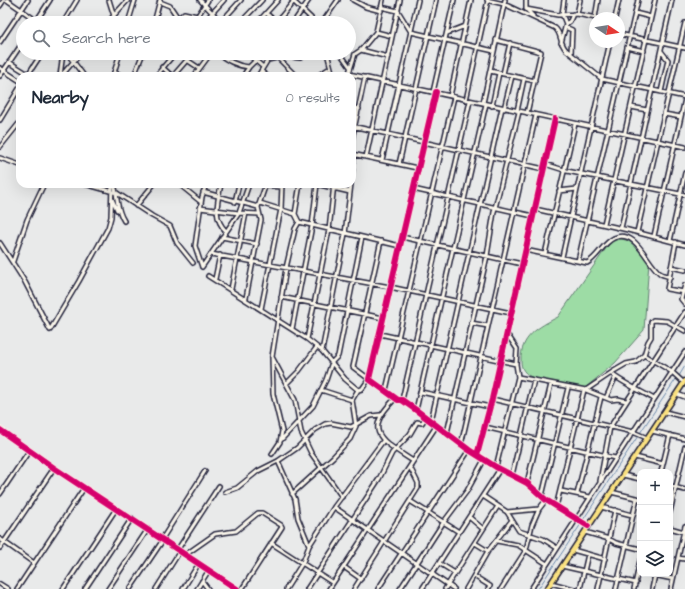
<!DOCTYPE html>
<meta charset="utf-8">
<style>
:root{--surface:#fff;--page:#f6f6f7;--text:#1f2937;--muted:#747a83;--line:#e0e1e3}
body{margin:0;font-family:"Architects Daughter",sans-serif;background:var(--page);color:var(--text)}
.controls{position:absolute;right:12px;bottom:12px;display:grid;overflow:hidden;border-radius:8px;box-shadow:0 4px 16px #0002}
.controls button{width:36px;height:36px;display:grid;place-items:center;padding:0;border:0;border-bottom:1px solid var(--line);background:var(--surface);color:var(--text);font:20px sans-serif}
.compass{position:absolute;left:589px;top:12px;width:36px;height:36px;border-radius:50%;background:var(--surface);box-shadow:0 4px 16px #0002;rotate:102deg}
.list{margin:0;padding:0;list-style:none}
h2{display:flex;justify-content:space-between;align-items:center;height:52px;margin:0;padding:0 16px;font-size:17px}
h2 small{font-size:13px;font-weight:400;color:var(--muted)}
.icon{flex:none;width:22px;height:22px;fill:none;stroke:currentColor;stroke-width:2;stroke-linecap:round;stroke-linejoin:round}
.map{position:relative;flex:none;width:685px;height:589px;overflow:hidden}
.search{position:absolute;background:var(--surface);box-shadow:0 4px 16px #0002;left:16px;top:16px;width:340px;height:44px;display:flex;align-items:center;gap:10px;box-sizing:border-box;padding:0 14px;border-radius:22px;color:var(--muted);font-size:15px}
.panel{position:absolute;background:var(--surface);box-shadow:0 4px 16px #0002;left:16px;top:72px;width:340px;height:116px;border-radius:12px}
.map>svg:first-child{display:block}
.green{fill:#9ddca5;stroke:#607f70}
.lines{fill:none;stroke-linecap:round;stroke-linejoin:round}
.stream{stroke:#6b88ac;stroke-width:1}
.minor-casing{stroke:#22223b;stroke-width:6}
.major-casing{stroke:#22223b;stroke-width:7}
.minor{stroke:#fbf7ec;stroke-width:3}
.major{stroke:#fae180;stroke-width:4}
.cycleway-casing{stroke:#fbf7ec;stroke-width:8}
.cycleway{stroke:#d6006c;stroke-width:6}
</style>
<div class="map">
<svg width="685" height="589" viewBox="0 0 685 589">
<rect width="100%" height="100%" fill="#e9eaea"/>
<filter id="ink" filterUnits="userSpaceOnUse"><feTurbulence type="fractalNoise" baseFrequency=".025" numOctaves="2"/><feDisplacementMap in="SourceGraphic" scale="8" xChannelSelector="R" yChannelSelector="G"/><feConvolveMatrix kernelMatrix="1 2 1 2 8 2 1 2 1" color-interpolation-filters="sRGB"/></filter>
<g filter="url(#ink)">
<!-- green -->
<path class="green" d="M614 239C631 237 641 250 649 262L644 330 615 363 585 388C567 385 542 385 528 375 523 371 521 367 521 361 520 337 538 327 558 317L609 244Z"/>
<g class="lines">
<!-- stream -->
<path class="stream" d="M679 376 685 366
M640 433 676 379
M583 520 638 436
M538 589 581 524"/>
<defs>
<path id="minor" d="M7 0 40 23
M109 0 114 16
M200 0 222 23
M292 0 311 18 305 22H294
M353 0 366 7 381 11
M383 0 376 32 392 36
M487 0 504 4 555 28C562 34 559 42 566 50L602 79 685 97
M526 0V9L533 16
M160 2 170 6 178 18 180 17 184 13 197 16
M0 6 4 0
M381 7 398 11 411 32 494 51
M526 9 558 15 577 14 596 18
M266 13 276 22
M635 13 651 17
M577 14 580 0
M595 18 598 0
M615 18 619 0
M35 23 50 0
M63 23 77 0
M107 23 128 0
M128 23 135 0
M154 23 160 0
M193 23 208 0
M203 23 224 0
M220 23 241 0
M240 23 262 0
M257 23 278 0
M276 23 294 1
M293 23 309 0
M322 23 338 0
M566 24 570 21 573 14
M565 27 572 30 571 54
M447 33 465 26
M619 34 685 48
M496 40 541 52 527 113
M0 42 28 0
M561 43 566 24 562 14 564 0
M627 47 644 51
M361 50 388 57
M661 51 668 60 661 92
M67 53 84 76
M217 53C227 60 236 66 249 67L255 61
M247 53 263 67
M327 53 333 76
M340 53 350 67
M278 58 296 76
M187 60 193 53
M268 60 284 56 300 58 307 53
M9 62 28 74
M162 67 172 76
M0 68 20 81
M261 71 267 76
M490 71 535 81
M114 72 123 76
M349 74 685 147
M503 74 510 43
M0 76 23 42
M27 76 42 53
M60 76 63 53
M61 76 81 53
M113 76 120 53
M134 76 143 53
M156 76 175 53
M173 76 187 60 199 68
M194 76 211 53
M243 76 249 67
M258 76 272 53
M317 76 330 68
M348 76 355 54 361 50 376 32
M433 92 454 0
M436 92 369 379 398 400H402L416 410 469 450 496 467 527 483 546 500 588 526
M450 96 471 0
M466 100 488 0
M483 103 505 0
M492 106 499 73
M631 107 647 110
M352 108 359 109
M504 109 512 76
M517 111 524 79
M664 114 681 117
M0 120 20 87
M352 126 544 169
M352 139 365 77
M0 147 20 122
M352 154 417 168
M366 157 400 0
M0 158 20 165
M382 160 418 0
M399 164 436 0
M545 164 567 171 685 195
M352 173 354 154
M85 184 117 193 152 216 170 226 177 243 193 263
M114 184C118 197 116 209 124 221
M179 184 201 202
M221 184C218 201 212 218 226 231
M316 184 350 192
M265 186 282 187
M413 189 533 216
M559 191 577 189
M203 192 258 207
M112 199 117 210
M235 202 239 184
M260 203 295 214
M136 206 154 184
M200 208 239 213 249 184
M535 209 628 230 685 245
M299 222 400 246
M604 224 655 0
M621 228 672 0
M637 232 685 23
M654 236 685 99
M222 237 257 244
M402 237 522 264
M670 241 685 173
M676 242 667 289 684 292
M0 243 25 282 50 330
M525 250 587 263C598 257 603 243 614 238 637 228 647 265 661 274 663 275 667 276 670 277
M211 254 390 287 511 313
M545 254 575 124
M562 257 610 42
M13 261 27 220 44 184
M578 261 638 0
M202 267 239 213 259 214
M202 267 195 246 202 197 206 184
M671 267 685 270
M208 276 307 339 322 351 345 379 358 390
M215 279 220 255
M685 285 681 299 685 304
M231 289 246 213
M281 297 383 318
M246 298 261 220 258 207 266 184
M261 309 281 209 282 184
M471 323 488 326
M292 329 312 226 317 184
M50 330 79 281 108 228 111 217 112 184
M380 334 516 364
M307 339 329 230 334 184
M322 351 345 234 351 184
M644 355 672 372 684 383
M272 357 295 400 301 432 311 453 342 497
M611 373C614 378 646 394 654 399
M518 377 586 390 611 400 618 399 626 401
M287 383 299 371 317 347
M321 390 352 400
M386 390 454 97
M586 390 614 371 626 364 636 362 644 355 648 342 651 337V322L653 320 667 321 685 331
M421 392 490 407
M677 394 685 397
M396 398C360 432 383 441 413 461
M606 398 615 378
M492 399 633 432 647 438
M402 400 470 101
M416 410 486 104
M665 412 685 417
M431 421 502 108
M485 427 615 458
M0 430 54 468 237 589
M652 431 685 439
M447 433 487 256 494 212 519 112
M281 440 313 406 326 380 332 362 338 356 362 237
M461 445 536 115
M272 454 280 442 282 431 273 394 272 357 286 268 295 229 299 222 295 214 300 184
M477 455 492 399 555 119
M635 457 663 464
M278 461 295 499 298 518 309 545
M496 467 518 377 516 364 517 349 507 334
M661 472 670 435
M512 475 534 380
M623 475 640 479
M600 481 610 427 685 312
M527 483 551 384
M670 486 685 490
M561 491 590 497
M225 492 237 488 258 471 278 461 297 448 315 430 325 424 331 423 351 427 371 416 380 415
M611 492 640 499
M0 494 29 451
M292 494 333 457 350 439 356 426 352 400 358 390 362 389 369 379 353 367 381 241
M577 494 601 397
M483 496 507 512 539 509 546 500
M542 496 568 388
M410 501 459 532
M334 507 454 589
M556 507 584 390
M601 507 632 515
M507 512 519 531 543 539 557 548
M670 512 685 447
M469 517 483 529
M670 528 684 532
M585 532 609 539 616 543 640 549
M0 539 34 563
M162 539 205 471
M497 541 518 545 547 564
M271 543 333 583
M475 543 488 551
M0 548 54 468
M178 549 219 486
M573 550 605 559
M185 555 215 534 236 531 258 513H262L281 525 282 527 242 589
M678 558 685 559
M439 563 455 573
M562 566 636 583
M344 567 361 579
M649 574 673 579
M474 576 490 586 488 589
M202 581 208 589
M551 583 574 589
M0 584 8 589
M17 589 84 488
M63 589 116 509
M85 589 132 518
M108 589 148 529
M130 589 163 540
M156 589 180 551
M183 589 196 568
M197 589 209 570
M286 589 303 562 309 546 334 507 383 441
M307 589 379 479 392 453 410 434 417 422 422 423 426 417
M329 589 437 425
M354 589 418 488V483L410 467
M378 589 469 450
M400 589 443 523 467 491 484 460
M422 589 500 469
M445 589 498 506
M466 589 488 551 512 520
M501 589 526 550 532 525 539 509
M531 589 685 352
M580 589 588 554
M598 589 615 510
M616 589 637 498
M634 589 640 561
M652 589 655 575
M671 589 685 526"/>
<path id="major" d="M547 589 685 381"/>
</defs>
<!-- minor casing -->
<use href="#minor" class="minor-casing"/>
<!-- major casing -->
<use href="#major" class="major-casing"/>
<!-- minor -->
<use href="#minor" class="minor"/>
<!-- major -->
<use href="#major" class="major"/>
<defs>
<path id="cycleway" d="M436 92 369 379 398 400H402L416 410 469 450 496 467 527 483 546 500 588 526
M0 430 54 468 237 589
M477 455 492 399 555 119"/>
</defs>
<!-- cycleway casing -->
<use href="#cycleway" class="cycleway-casing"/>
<!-- cycleway -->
<use href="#cycleway" class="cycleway"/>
</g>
</g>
</svg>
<div class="controls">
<button>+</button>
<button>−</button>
<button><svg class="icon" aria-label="layers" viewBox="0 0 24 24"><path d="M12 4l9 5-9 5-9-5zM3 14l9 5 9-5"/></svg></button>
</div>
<svg class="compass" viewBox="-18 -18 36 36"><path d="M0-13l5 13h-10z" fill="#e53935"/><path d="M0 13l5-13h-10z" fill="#747a83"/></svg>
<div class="search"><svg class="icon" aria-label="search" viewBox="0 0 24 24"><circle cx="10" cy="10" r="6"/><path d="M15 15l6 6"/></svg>Search here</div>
<section class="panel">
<h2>Nearby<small>0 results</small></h2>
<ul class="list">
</ul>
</section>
</div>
